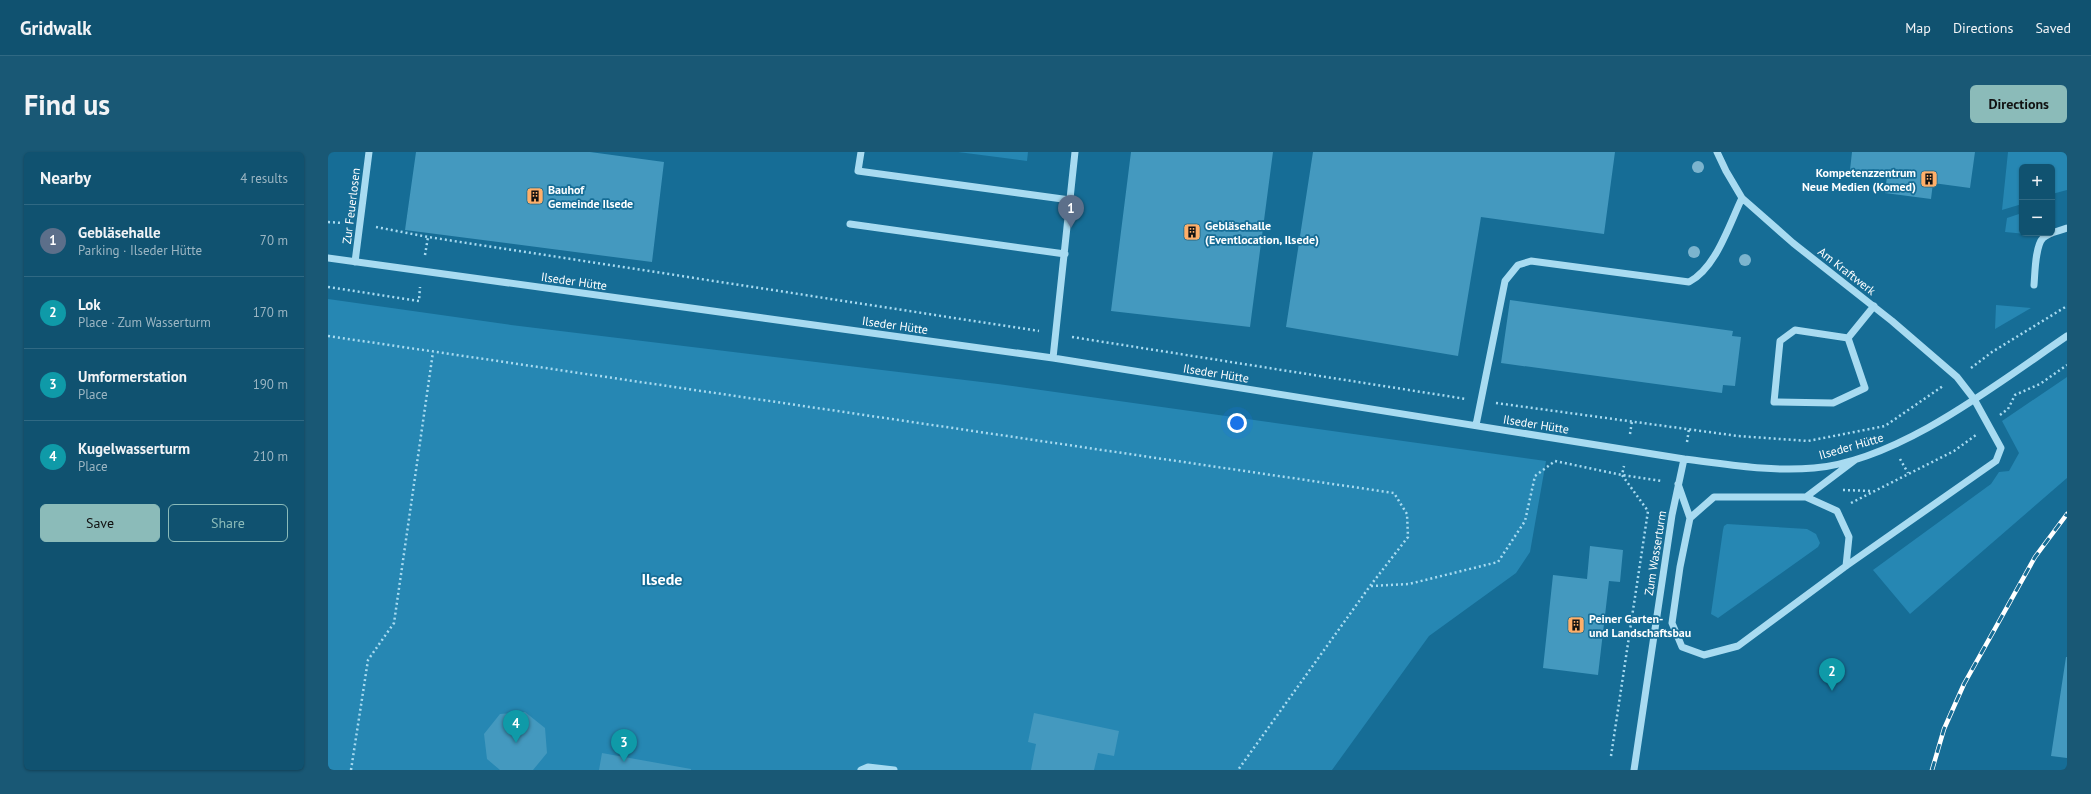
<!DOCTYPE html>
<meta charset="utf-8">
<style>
:root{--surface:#105270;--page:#195875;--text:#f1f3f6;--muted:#9cb6c3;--line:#306983;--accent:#8bbbb9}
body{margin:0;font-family:"PT Sans",sans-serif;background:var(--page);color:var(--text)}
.controls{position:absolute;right:12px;top:12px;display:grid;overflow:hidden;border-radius:6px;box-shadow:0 1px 3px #0004}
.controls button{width:36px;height:36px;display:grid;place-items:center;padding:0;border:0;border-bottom:1px solid var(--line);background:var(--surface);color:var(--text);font:20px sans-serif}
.you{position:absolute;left:909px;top:271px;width:14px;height:14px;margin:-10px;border:3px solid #fff;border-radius:50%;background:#1a73e8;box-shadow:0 0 0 6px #1a73e833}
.badge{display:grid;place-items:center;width:26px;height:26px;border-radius:50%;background:var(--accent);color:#fff;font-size:13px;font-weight:700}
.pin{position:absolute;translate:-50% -33px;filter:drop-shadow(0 1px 2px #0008)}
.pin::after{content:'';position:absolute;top:21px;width:14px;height:12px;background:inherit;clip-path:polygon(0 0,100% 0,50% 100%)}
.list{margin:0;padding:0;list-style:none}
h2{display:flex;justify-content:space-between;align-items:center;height:52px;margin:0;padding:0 16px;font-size:17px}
h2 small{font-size:13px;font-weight:400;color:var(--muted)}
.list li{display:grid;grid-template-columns:26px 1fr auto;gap:12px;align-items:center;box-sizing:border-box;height:72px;padding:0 16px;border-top:1px solid var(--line)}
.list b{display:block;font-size:15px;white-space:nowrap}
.list p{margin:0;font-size:13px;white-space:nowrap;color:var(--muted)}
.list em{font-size:13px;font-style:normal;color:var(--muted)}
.actions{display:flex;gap:8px;padding:12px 16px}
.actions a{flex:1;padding:9px 0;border:1px solid var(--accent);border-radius:6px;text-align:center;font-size:14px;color:var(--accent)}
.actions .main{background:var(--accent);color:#111}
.map{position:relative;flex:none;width:1739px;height:618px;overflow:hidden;border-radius:6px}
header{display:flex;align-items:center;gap:24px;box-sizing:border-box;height:56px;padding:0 20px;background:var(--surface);border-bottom:1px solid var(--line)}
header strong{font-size:19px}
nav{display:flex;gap:22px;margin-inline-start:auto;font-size:14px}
.intro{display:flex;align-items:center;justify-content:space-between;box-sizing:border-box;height:96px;padding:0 24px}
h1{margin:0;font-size:28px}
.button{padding:10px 18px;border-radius:6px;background:var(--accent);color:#111;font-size:14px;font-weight:700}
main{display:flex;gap:24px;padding:0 24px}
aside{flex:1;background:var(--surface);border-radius:6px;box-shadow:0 1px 3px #0004}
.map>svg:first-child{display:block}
.green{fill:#2687b3}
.building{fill:#4499bf}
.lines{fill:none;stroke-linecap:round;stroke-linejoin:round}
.path{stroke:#a8dbf1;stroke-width:2.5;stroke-dasharray:2 3;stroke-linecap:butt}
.minor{stroke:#a8dbf1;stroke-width:7}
.rail-casing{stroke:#fff;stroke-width:4.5}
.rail{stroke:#166d96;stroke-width:3;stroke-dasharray:9;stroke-linecap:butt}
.tree{fill:#7cb4ce}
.labels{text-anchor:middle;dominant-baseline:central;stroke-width:3.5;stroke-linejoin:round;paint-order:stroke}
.poi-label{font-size:12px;font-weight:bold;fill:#fff;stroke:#166d96;text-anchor:start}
.street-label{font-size:12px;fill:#fff;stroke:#166d96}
.district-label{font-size:16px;font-weight:bold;fill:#fff;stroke:#166d96}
</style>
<header>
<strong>Gridwalk</strong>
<nav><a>Map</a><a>Directions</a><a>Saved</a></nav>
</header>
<div class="intro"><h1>Find us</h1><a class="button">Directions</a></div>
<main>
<aside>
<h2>Nearby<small>4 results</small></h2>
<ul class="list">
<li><span class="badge" style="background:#5c6f8a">1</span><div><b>Gebläsehalle</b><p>Parking · Ilseder Hütte</p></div><em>70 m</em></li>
<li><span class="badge" style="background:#0f9aa8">2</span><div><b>Lok</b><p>Place · Zum Wasserturm</p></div><em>170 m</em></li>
<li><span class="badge" style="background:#0f9aa8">3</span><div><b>Umformerstation</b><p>Place</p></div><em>190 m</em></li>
<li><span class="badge" style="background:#0f9aa8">4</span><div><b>Kugelwasserturm</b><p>Place</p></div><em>210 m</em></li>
</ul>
<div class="actions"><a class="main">Save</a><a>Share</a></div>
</aside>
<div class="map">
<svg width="1739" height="618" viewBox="0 0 1739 618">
<rect width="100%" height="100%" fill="#166d96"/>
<!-- green -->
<path class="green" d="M630 0H700L699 9Z
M1680 0H1739V38L1724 42V15H1694V52L1674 58Z
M1694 61V81H1701L1698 82 1677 80 1679 66Z
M0 147 183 173 670 232 1218 309 1202 400 1188 421 1101 484 1004 618H0Z
M1668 153 1703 156 1667 177Z
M1739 225V326L1582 462 1545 418 1663 332 1671 320 1681 319 1691 301 1674 269Z
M1399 372 1479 377 1488 382 1492 391 1490 395 1390 466 1383 462 1395 378 1396 374Z"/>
<!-- building -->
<path class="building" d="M88 0H262L336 10 324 110 77 78Z
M803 0H945L922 175 783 159Z
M985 0H1287L1276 82 1153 65 1130 204 958 175Z
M1524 0H1647L1642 36 1605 31 1603 47 1557 41 1559 24 1522 18Z
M1182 148 1405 179 1404 184 1413 185 1407 234 1395 233 1394 241 1173 211Z
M1262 394 1295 398 1292 430 1281 429 1270 523 1215 516 1225 423 1259 427Z
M1738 505H1739V606L1723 604Z
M197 560 217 576 219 601 205 618H172L159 607 156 582 172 562Z
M706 561 791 579 786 604 770 601 766 618H703L708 592 700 590Z
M274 601 363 617V618H271Z"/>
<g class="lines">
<!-- path -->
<path class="path" d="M0 70 15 71
M48 75 100 85 711 179
M97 103 100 85
M0 135 91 149 92 135
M0 184 1066 341 1079 362 1080 385 1042 434 910 618
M744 185 1138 247
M1643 216 1664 200 1739 154
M1168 251 1410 284 1480 289 1557 274 1615 234
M1672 263 1680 257 1687 243 1712 232 1739 213
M1302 282 1304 269
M1359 290 1361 277
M1572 307 1580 321
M1515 338 1544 339
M1523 351 1626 299 1648 283
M1043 434 1081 432 1170 410 1197 369 1207 324 1227 309 1294 323 1334 329
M1283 604 1320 359 1294 323 1296 314
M23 618 40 508 66 471 105 200"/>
<!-- minor -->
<path class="minor" d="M533 0 530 19 742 48
M522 72 737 102
M0 106 725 206 1356 307C1399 312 1442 320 1486 316 1571 309 1670 231 1739 184
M27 110 41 0
M1706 133C1707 122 1707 94 1715 86 1721 80 1732 79 1739 76
M1520 186 1467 178 1452 189 1446 250 1505 251 1537 236 1520 186 1546 154
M725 206 747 0
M1148 273 1177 129 1190 113 1203 109 1361 130C1388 116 1401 73 1414 46
M1350 332 1362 366 1352 415 1344 471 1354 495 1376 503 1410 494 1518 414 1668 309 1673 296 1646 247 1629 225 1564 169 1465 91 1414 46 1398 19 1389 0
M1478 345 1527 308
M1362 366 1386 345H1478L1509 359 1521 385 1518 414
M533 618 540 615 566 618
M1306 618 1344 363 1356 307"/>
<defs>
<path id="rail" d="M1604 618 1616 577 1636 532 1707 405 1739 362"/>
</defs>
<!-- rail casing -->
<use href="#rail" class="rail-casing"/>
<!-- rail -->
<use href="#rail" class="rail"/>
</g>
<!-- trees -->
<g class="tree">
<circle cx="1370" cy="15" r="6"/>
<circle cx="1366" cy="100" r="6"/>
<circle cx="1417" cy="108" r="6"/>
</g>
<!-- icons -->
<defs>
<symbol id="building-square" viewBox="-11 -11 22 22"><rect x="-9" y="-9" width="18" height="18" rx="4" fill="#ffaf69" stroke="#166d96"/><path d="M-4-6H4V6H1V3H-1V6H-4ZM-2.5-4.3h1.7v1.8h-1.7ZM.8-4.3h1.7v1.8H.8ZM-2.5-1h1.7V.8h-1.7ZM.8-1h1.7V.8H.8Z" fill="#111"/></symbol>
</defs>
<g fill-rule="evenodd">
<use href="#building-square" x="1591" y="17" width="20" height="20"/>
<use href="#building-square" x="197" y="34" width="20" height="20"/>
<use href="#building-square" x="854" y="70" width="20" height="20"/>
<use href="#building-square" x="1238" y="463" width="20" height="20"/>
</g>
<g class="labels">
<!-- poi labels -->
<g class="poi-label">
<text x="1588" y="20" text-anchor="end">Kompetenzzentrum<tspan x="1588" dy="14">Neue Medien (Komed)</tspan></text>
<text x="220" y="37">Bauhof<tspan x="220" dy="14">Gemeinde Ilsede</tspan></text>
<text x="877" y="73">Gebläsehalle<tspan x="877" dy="14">(Eventlocation, Ilsede)</tspan></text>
<text x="1261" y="466">Peiner Garten-<tspan x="1261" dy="14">und Landschaftsbau</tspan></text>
</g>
<!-- street labels -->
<g class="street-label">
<text transform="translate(23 54) rotate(-83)">Zur Feuerlosen</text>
<text transform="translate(1519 119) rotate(38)">Am Kraftwerk</text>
<text transform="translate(246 129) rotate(8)">Ilseder Hütte</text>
<text transform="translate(567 173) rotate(8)">Ilseder Hütte</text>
<text transform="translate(888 221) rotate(9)">Ilseder Hütte</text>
<text transform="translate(1208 272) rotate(9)">Ilseder Hütte</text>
<text transform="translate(1523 294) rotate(-16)">Ilseder Hütte</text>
<text transform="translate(1327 401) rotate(-81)">Zum Wasserturm</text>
</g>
<!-- district labels -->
<g class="district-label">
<text x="334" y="427">Ilsede</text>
</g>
</g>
</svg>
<div class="controls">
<button>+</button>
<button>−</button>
</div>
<div class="you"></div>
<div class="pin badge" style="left:743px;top:76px;background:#5c6f8a">1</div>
<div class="pin badge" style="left:1504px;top:539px;background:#0f9aa8">2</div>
<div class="pin badge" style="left:296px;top:610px;background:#0f9aa8">3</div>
<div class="pin badge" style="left:188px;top:591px;background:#0f9aa8">4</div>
</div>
</main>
